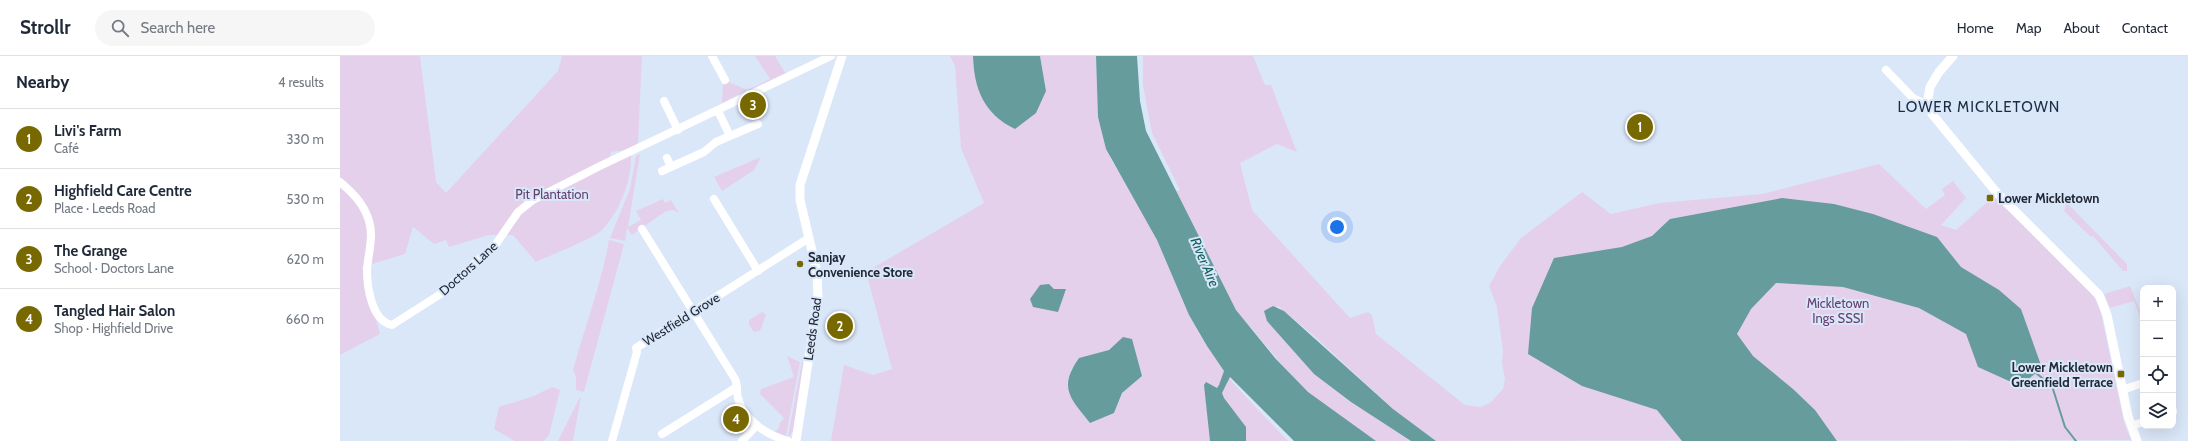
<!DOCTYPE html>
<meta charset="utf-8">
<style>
:root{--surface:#fff;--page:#f6f6f7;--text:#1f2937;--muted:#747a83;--line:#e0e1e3;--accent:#776900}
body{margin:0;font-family:Cabin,sans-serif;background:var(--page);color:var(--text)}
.controls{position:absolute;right:12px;bottom:12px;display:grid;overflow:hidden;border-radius:8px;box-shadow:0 4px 16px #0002}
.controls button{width:36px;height:36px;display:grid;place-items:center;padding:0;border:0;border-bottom:1px solid var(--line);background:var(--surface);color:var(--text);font:20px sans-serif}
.you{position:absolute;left:997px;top:171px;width:14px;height:14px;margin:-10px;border:3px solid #fff;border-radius:50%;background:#1a73e8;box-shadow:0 0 0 6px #1a73e833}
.badge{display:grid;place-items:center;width:26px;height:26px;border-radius:50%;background:var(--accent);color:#fff;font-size:13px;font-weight:700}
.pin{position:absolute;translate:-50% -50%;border:2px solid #fff;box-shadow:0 1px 4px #0006}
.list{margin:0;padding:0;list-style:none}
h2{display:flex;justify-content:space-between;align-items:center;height:52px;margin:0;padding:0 16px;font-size:17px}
h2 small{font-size:13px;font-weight:400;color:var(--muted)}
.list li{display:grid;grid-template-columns:26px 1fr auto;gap:12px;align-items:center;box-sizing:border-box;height:60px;padding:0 16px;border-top:1px solid var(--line)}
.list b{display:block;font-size:15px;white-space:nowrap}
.list p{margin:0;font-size:13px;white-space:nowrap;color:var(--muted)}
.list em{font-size:13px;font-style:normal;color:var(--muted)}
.icon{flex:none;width:22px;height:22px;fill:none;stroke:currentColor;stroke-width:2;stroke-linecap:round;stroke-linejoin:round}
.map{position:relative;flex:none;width:1848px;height:385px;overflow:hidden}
header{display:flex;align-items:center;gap:24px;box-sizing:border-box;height:56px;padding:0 20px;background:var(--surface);border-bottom:1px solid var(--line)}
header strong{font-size:19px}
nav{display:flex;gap:22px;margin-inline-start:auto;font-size:14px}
.search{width:280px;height:36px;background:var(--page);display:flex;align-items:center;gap:10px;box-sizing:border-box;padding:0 14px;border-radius:22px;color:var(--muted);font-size:15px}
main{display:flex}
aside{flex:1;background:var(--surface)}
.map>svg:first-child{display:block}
.green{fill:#e5d0eb;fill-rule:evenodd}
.water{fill:#669c9b}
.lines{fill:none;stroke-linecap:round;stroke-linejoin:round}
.stream{stroke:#669c9b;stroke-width:2}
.minor{stroke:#fff;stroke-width:8}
.tertiary{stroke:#fff;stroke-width:9}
.poi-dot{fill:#776900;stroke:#dae7f9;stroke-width:1.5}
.labels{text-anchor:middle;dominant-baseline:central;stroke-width:4;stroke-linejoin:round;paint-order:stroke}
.park-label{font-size:13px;fill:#664170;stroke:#dae7f9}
.poi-label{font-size:13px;font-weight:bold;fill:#212935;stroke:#dae7f9;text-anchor:start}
.street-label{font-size:13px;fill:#212935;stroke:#dae7f9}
.water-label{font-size:14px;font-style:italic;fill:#125f5e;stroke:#dae7f9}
.quarter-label{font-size:15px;letter-spacing:1px;fill:#1c2c43;stroke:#dae7f9}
</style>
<header>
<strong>Strollr</strong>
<div class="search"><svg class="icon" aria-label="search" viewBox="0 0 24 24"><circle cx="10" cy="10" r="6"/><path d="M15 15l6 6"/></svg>Search here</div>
<nav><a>Home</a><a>Map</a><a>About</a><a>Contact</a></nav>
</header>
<main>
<aside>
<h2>Nearby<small>4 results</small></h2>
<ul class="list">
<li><span class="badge">1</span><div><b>Livi's Farm</b><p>Café</p></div><em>330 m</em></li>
<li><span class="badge">2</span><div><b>Highfield Care Centre</b><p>Place · Leeds Road</p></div><em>530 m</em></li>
<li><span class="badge">3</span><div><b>The Grange</b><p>School · Doctors Lane</p></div><em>620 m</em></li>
<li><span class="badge">4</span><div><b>Tangled Hair Salon</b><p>Shop · Highfield Drive</p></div><em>660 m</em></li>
</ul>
</aside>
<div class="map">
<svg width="1848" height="385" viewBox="0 0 1848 385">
<rect width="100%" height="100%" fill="#dae7f9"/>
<!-- green -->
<path class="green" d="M0 0H80L96 126 106 137 218 15 222 0H302L298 87 292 93 271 96 270 103 291 98C292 125 280 155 262 174 255 182 208 200 196 206L173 179H149L109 191 106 184 94 188 73 171 65 198 22 211 40 278 0 299Z
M415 0H435L446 18 410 36 408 34 430 23Z
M610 0H633V11L706 35 700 0H756L758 61 771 104 796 142 817 184 849 259 867 290 893 327 948 385H491L504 309 533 319 552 313 526 216 644 147 621 92 615 10ZM783 281 802 320 782 337 774 357 727 328 731 314 739 302 769 294Z
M803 0H913L925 29H931L957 96 937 88 900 107 912 154 1010 262 1028 256 1032 259 1036 278 1125 349 1140 351 1150 347 1163 333 1165 323 1162 307 1163 295 1157 251 1149 230 1160 210 1181 182 1242 136 1271 158 1319 147 1422 138 1539 108 1586 153 1605 139 1602 133 1613 125 1626 142 1601 169 1616 174 1654 140 1750 236 1759 248 1784 366 1791 384 1096 385 1053 353 974 280 938 250 927 265 974 318 1011 346 1071 385H1036L968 337 951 319 896 254 835 135 840 134 812 77 803 29Z
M389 26 407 34 382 47 383 29Z
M300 98 288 171 301 164 296 155 323 143 325 147 331 144 339 157 333 154 326 155 292 179 287 172 285 185 270 182 290 133 296 100Z
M421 101 414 114 382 135 374 121Z
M1727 147 1787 208V215H1783L1753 180 1751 181 1724 155Z
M269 184 284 188 244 336 236 334V321L233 314C245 270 261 229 269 184Z
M1790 230 1803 262V268L1794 245 1770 252 1764 238Z
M422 256 426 259 420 275 414 276 409 269V264Z
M447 300 460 306 446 380 435 376 440 370 439 368 444 362 420 338 421 333 454 321Z
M462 306 464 307 454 373 450 380H448Z
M212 331 220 334 209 379 204 385H175L154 373 159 351 194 340Z
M241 340 233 385H218L239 343Z"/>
<!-- water -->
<path class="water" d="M633 0H700L706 35 696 57 675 73C644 58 634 33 633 0Z
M756 0H797L800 45 806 75 896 254 935 302 968 336 1036 385H954L890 321 882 337 884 342 906 371V385H870L864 329 866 326 877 332 879 329 884 315 867 290 849 259 817 184 766 93 758 61Z
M1442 142 1494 148 1533 158 1597 181 1621 211 1659 234 1681 253 1702 312 1680 330 1638 311 1626 278 1579 252 1503 231 1436 227 1411 253 1397 278 1413 300 1453 333 1475 354 1497 385H1342L1317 354 1242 330 1188 298 1192 252 1214 202 1282 191 1312 180 1330 163Z
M709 228 714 233H726L718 256 693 251 690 243 700 229Z
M933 250 944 255 1053 353 1096 385H1071L1011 346 974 318 927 265 924 255Z
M783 281 792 283 802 320 782 337 774 357 750 367C730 342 718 332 739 302L769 294Z"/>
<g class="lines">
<!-- stream -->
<path class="stream" d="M1696 317 1712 330 1725 371 1736 385"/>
<!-- minor -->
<path class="minor" d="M372 0 385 24
M1546 14 1573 42 1588 49
M324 45 338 74
M378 55 390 80
M327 102 331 111
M322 115 364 96 376 86 418 68
M0 126C13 137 24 148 29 165 34 181 28 198 27 214 27 232 32 265 52 269L99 239 156 188 178 156 193 144 260 110 491 0
M374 143 418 215
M302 173 395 323C398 329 396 335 398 342 403 364 427 379 448 385
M1782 334 1803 327
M1833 356V355
M1791 370 1803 366
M322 378 397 331
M272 385 297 296 296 292 469 182
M402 385 417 369"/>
<!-- tertiary -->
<path class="tertiary" d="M1613 0 1599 16 1590 31 1588 43 1592 58 1657 137 1759 239 1767 259 1788 360 1797 385
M456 385 478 242 477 216 460 144V129L502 0"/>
</g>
<!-- markers -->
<g class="poi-dot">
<rect x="1646" y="138" width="8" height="8" rx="2"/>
<circle cx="460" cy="208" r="4"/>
<rect x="1777" y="314" width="8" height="8" rx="2"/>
</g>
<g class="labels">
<!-- park labels -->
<g class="park-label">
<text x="212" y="138">Pit Plantation</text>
<text x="1498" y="247">Mickletown<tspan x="1498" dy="15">Ings SSSI</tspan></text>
</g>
<!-- poi labels -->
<g class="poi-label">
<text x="1658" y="142">Lower Mickletown</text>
<text x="468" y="201">Sanjay<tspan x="468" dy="15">Convenience Store</tspan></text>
<text x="1773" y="311" text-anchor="end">Lower Mickletown<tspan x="1773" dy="15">Greenfield Terrace</tspan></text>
</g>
<!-- street labels -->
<g class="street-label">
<text transform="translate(128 212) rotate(-42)">Doctors Lane</text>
<text transform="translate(341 263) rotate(-32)">Westfield Grove</text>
<text transform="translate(472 273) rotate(-82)">Leeds Road</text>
</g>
<!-- water labels -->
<g class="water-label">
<text transform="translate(865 206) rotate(67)">River Aire</text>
</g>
<!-- quarter labels -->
<g class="quarter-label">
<text x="1639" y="51">LOWER MICKLETOWN</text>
</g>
</g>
</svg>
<div class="controls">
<button>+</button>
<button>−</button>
<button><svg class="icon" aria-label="locate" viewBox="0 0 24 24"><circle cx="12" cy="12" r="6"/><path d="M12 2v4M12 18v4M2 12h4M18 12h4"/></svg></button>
<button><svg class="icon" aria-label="layers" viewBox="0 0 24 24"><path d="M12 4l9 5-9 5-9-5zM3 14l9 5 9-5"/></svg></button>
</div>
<div class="you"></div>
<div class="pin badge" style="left:1300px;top:71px">1</div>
<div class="pin badge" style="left:500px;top:270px">2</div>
<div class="pin badge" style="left:413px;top:49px">3</div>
<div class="pin badge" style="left:396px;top:363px">4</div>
</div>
</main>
